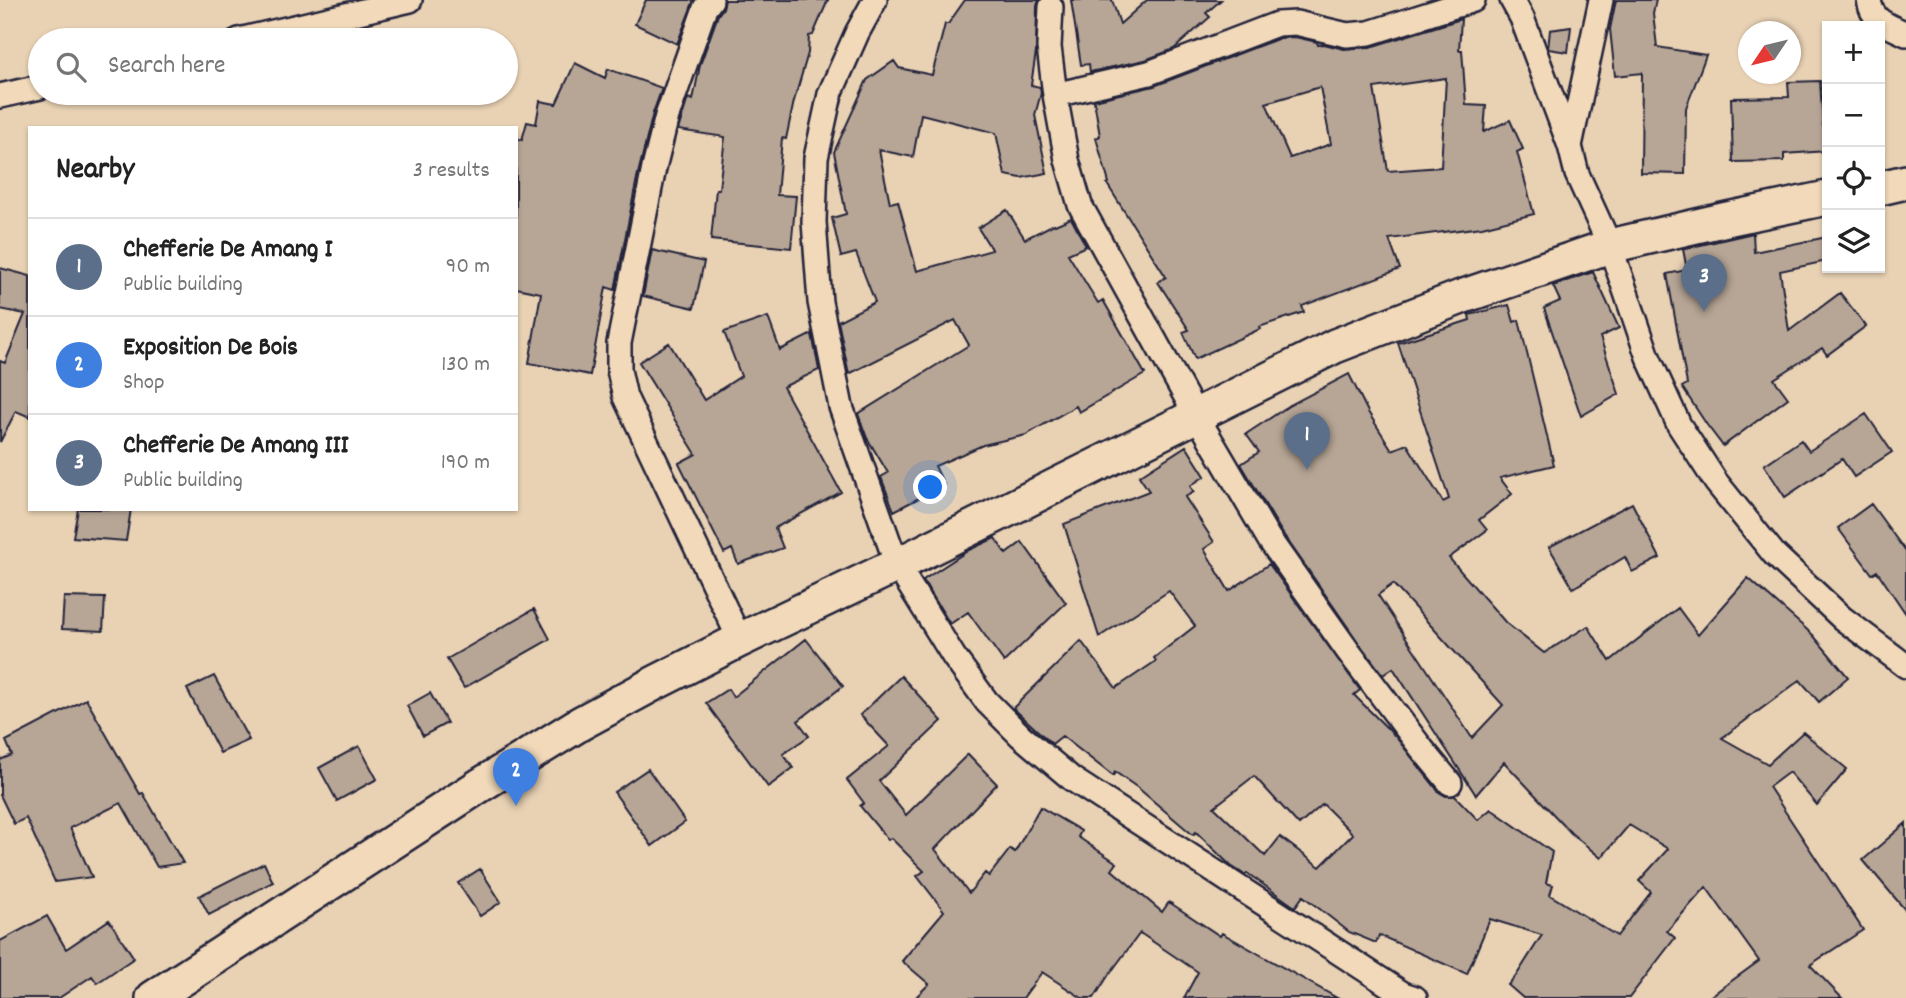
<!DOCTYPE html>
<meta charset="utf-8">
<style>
:root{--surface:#fff;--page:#f6f6f6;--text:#222;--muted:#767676;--line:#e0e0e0;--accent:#db2777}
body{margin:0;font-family:Dekko,sans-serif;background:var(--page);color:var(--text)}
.controls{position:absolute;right:21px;top:21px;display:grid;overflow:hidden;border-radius:0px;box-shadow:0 2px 5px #0004}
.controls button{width:63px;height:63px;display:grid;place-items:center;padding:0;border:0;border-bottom:2px solid var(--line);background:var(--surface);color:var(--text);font:35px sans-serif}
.compass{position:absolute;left:1738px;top:21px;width:63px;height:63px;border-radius:50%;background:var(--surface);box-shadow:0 2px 5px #0004;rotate:235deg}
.you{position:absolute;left:931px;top:488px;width:24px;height:24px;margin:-18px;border:5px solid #fff;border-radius:50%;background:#1a73e8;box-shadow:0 0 0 10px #1a73e833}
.badge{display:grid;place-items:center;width:46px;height:46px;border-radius:50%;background:var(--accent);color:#fff;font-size:23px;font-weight:700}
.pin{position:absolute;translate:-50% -58px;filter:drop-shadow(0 2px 4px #0008)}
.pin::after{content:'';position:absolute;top:37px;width:24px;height:21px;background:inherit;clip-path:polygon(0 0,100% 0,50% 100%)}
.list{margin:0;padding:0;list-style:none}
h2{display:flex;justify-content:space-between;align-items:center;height:91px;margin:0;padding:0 28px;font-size:30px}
h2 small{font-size:23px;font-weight:400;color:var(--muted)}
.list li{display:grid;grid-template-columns:46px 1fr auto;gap:21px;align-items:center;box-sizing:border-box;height:98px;padding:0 28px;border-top:2px solid var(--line)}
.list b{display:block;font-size:26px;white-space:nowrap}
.list p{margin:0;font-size:23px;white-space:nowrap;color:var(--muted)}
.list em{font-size:23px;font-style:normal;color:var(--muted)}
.icon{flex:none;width:38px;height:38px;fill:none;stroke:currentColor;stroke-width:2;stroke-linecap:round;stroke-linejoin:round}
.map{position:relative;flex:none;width:1906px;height:998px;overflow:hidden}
.search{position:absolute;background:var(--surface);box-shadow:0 2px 5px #0004;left:28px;top:28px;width:490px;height:77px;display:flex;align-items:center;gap:18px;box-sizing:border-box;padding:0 24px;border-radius:38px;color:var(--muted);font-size:26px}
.panel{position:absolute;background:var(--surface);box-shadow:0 2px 5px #0004;left:28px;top:126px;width:490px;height:385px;border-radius:0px}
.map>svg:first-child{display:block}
.building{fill:#b7a696;stroke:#22223b;stroke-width:2;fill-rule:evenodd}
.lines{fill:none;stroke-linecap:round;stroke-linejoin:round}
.street-casing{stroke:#22223b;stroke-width:28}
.secondary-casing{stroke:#22223b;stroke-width:38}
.street{stroke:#f1d9b9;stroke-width:23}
.secondary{stroke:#f1d9b9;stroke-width:33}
</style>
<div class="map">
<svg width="1906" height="998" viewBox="0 0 1906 998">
<rect width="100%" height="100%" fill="#e9d2b4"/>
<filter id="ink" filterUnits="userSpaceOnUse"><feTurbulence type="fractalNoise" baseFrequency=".0143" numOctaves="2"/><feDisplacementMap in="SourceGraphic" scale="14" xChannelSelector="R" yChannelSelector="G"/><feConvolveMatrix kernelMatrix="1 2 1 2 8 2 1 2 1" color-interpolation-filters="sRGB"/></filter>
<g filter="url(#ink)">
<!-- building -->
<path class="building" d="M646 0H694L677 44 635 24Z
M725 0H828L813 35 809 36 808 53 794 101 786 139 782 138 777 195 796 196 791 248 711 240 716 189H719L725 137 678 130 688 98 693 100 700 65 718 15 723 8Z
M965 0H1039L1037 6 1036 52 1031 85 1040 87 1041 93 1035 115 1047 173 1021 178 1005 175 996 133 921 114 913 157 879 150 890 203 898 201 917 271 992 250 978 228 1007 210 1025 239 1054 224 1055 225 1071 218 1086 246 1068 254 1098 303 1103 300 1145 374 1079 412 1076 406 1026 435 983 445 935 466 944 485 894 511 881 477 888 473 867 438 858 414 969 345 955 320 849 374 838 321 875 302 856 253 841 257 832 218 846 214 834 152 867 80 894 61 899 68 932 75 945 24H948Z
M1071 0H1112L1120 24 1147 0H1221L1206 13 1210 17 1174 49 1145 60 1090 72 1089 64 1081 65Z
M1616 0H1656L1653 13 1657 47 1706 55 1686 108 1685 174 1641 173 1642 73 1615 76 1610 29Z
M1461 19 1459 50H1462L1466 105 1486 106 1484 132 1510 120 1523 149 1517 152 1534 214 1482 227 1389 239 1400 269 1302 306 1304 312 1259 327 1260 329 1195 359 1183 332 1189 330 1158 282 1166 277 1107 184 1109 183 1096 138 1100 136 1094 100 1154 86 1280 38 1295 37 1317 42 1318 45 1324 44 1344 49 1370 47ZM1446 78 1441 167 1388 171 1374 88ZM1320 87 1331 144 1290 158 1266 103Z
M1571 27 1568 52 1548 49 1550 30Z
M575 63 605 78 608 69 662 88 653 113 637 178 615 290 606 287 590 375 529 363 541 293 516 288V138L522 140 527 122 536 124 540 101 556 104Z
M1820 81 1823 126H1827V151L1784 154V161L1733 162 1731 98 1789 97 1788 82Z
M1753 233 1754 252 1827 237V261L1780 271 1789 331 1840 293 1866 326 1827 355 1822 348 1774 379 1788 398 1723 446 1707 425 1682 387 1687 384 1667 274 1687 270 1683 249Z
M652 250 704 262 694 308 643 296Z
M0 268 30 276V417L16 411 0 442V361L5 363 25 314 0 309Z
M1593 272 1619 328 1600 337 1619 394 1581 416 1544 308 1560 301 1553 286Z
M1509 305 1514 322 1519 320 1554 465 1500 478 1512 494 1479 520 1487 530 1449 558 1506 623 1544 653 1588 626 1610 661 1678 608 1698 635 1748 578 1813 635 1848 677 1819 702 1800 680 1722 738 1768 764 1803 732 1847 769 1817 805 1789 772 1769 787 1863 930 1810 965 1842 998H1708L1759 961 1706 887 1667 931 1675 938 1629 998H1523L1508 985 1518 973 1542 935 1490 919 1467 974 1379 935 1376 943 1349 932 1303 896 1295 907 1247 873 1245 875 1231 866 1196 832 1193 835 1138 788 1115 772 1113 776 1062 736 1052 744 1013 708 1081 641 1116 688 1156 661 1154 658 1195 626 1169 591 1099 637 1064 524 1149 491 1139 476 1186 446 1205 476 1190 486 1194 492 1185 497 1214 542 1204 549 1229 591 1269 564 1360 690 1354 695 1395 736 1439 792 1446 796H1455L1478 820 1491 809 1552 852 1546 883 1553 885 1550 895 1617 936 1651 892 1639 881 1668 849 1629 825 1601 858 1571 833 1504 762 1476 795 1393 668 1383 675 1359 643 1281 531 1241 464 1259 452 1246 434 1290 405 1349 374 1368 412 1392 450 1407 444 1443 502 1449 499 1398 343 1470 320 1469 315ZM1393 584 1503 705 1472 738 1378 595ZM1254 776 1299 825 1323 804 1353 834 1320 867 1280 837 1265 856 1214 807Z
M768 317 780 350 812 334 819 370 783 387 841 492 775 528 783 548 738 564 732 549 724 553 679 463 696 454 639 362 669 343 704 400 741 376 724 332Z
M1866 414 1892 452 1854 477 1842 459 1785 497 1764 465 1801 440 1809 451Z
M1632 503 1660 558 1632 572 1625 557 1573 588 1549 547Z
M1871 504 1906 552V614L1877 571 1872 574 1838 528Z
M78 509H131L126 541 73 537Z
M995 538 1006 554 1022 542 1066 603 1004 662 968 612 950 624 923 580 969 550Z
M64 597 105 598 103 631 62 629Z
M534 609 550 639 464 688 447 659Z
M806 639 843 686 798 721 809 736 783 754 793 768 768 787 706 703 728 689 733 697Z
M214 676 249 740 220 753 187 689Z
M901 676 942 721 879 781 906 815 968 754 997 784 935 849 969 893 985 873 989 876 1010 849 1015 852 1040 807 1081 831 1078 837 1117 863 1112 870 1162 912 1169 902 1220 936 1222 933 1337 998H1184L1198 972 1140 933 1108 976 1094 998H1082L1042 972 1023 998H915L929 984 902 961 944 911 917 876 924 871 891 838 888 840 860 806 864 803 847 780 889 746 860 715Z
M430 693 447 723 423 736 407 706Z
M86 699 140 794 143 793 183 863 157 867 121 803 70 828 92 877 55 882 26 818 14 824 0 795V760L12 755 6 741Z
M359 746 377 779 337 801 319 768Z
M648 769 685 822 652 846 614 792Z
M1906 823V911L1863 860Z
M264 863 273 882 209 915 199 896Z
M480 869 501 902 480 916 458 883Z
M47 916 66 949 109 920 134 958 97 983 92 976 59 998H0V941Z"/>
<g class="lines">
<defs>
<path id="street" d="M711 0 705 8 667 116 654 168 619 343V370L625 397 740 640
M875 0 857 33 830 94 816 158 814 222 820 302 841 407 897 565 954 657 987 702 1021 736 1072 779 1403 994 1415 998
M1512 0 1522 18 1570 146 1577 174 1610 246 1648 357 1679 425 1716 482 1774 554 1842 618 1906 666
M1869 0C1872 22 1888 25 1906 34
M1051 7 1049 47 1055 95 1067 160 1080 205 1196 415 1269 539 1348 651 1422 749 1450 783
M239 40 410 0
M1055 95 1149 73 1277 24 1296 23 1347 35 1369 33 1473 0
M0 96 40 87
M1570 146 1601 0"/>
<path id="secondary" d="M1880 188 1906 182
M153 998 479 786 581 723 655 683 740 640 897 565 1335 346 1461 297 1610 246 1727 219 1827 198"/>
</defs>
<!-- street casing -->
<use href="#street" class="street-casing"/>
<!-- secondary casing -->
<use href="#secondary" class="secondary-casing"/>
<!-- street -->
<use href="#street" class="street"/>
<!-- secondary -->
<use href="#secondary" class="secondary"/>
</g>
</g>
</svg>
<div class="controls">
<button>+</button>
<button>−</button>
<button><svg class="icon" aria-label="locate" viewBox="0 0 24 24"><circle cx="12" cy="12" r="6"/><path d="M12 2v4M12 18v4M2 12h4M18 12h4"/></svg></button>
<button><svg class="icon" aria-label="layers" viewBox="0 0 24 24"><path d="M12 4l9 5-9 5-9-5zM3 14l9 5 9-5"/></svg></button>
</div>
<svg class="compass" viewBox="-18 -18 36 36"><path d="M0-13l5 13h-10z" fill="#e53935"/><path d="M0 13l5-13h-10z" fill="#767676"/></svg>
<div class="you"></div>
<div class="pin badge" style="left:1307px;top:470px;background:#5c6f8a">1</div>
<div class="pin badge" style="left:516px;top:806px;background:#3f7fe0">2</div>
<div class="pin badge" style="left:1704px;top:312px;background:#5c6f8a">3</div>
<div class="search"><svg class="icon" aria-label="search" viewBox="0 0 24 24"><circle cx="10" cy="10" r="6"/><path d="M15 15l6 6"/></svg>Search here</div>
<section class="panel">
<h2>Nearby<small>3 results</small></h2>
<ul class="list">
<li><span class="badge" style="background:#5c6f8a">1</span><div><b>Chefferie De Amang I</b><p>Public building</p></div><em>90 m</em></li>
<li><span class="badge" style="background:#3f7fe0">2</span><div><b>Exposition De Bois</b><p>Shop</p></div><em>130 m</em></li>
<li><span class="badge" style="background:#5c6f8a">3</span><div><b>Chefferie De Amang III</b><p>Public building</p></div><em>190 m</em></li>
</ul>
</section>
</div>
